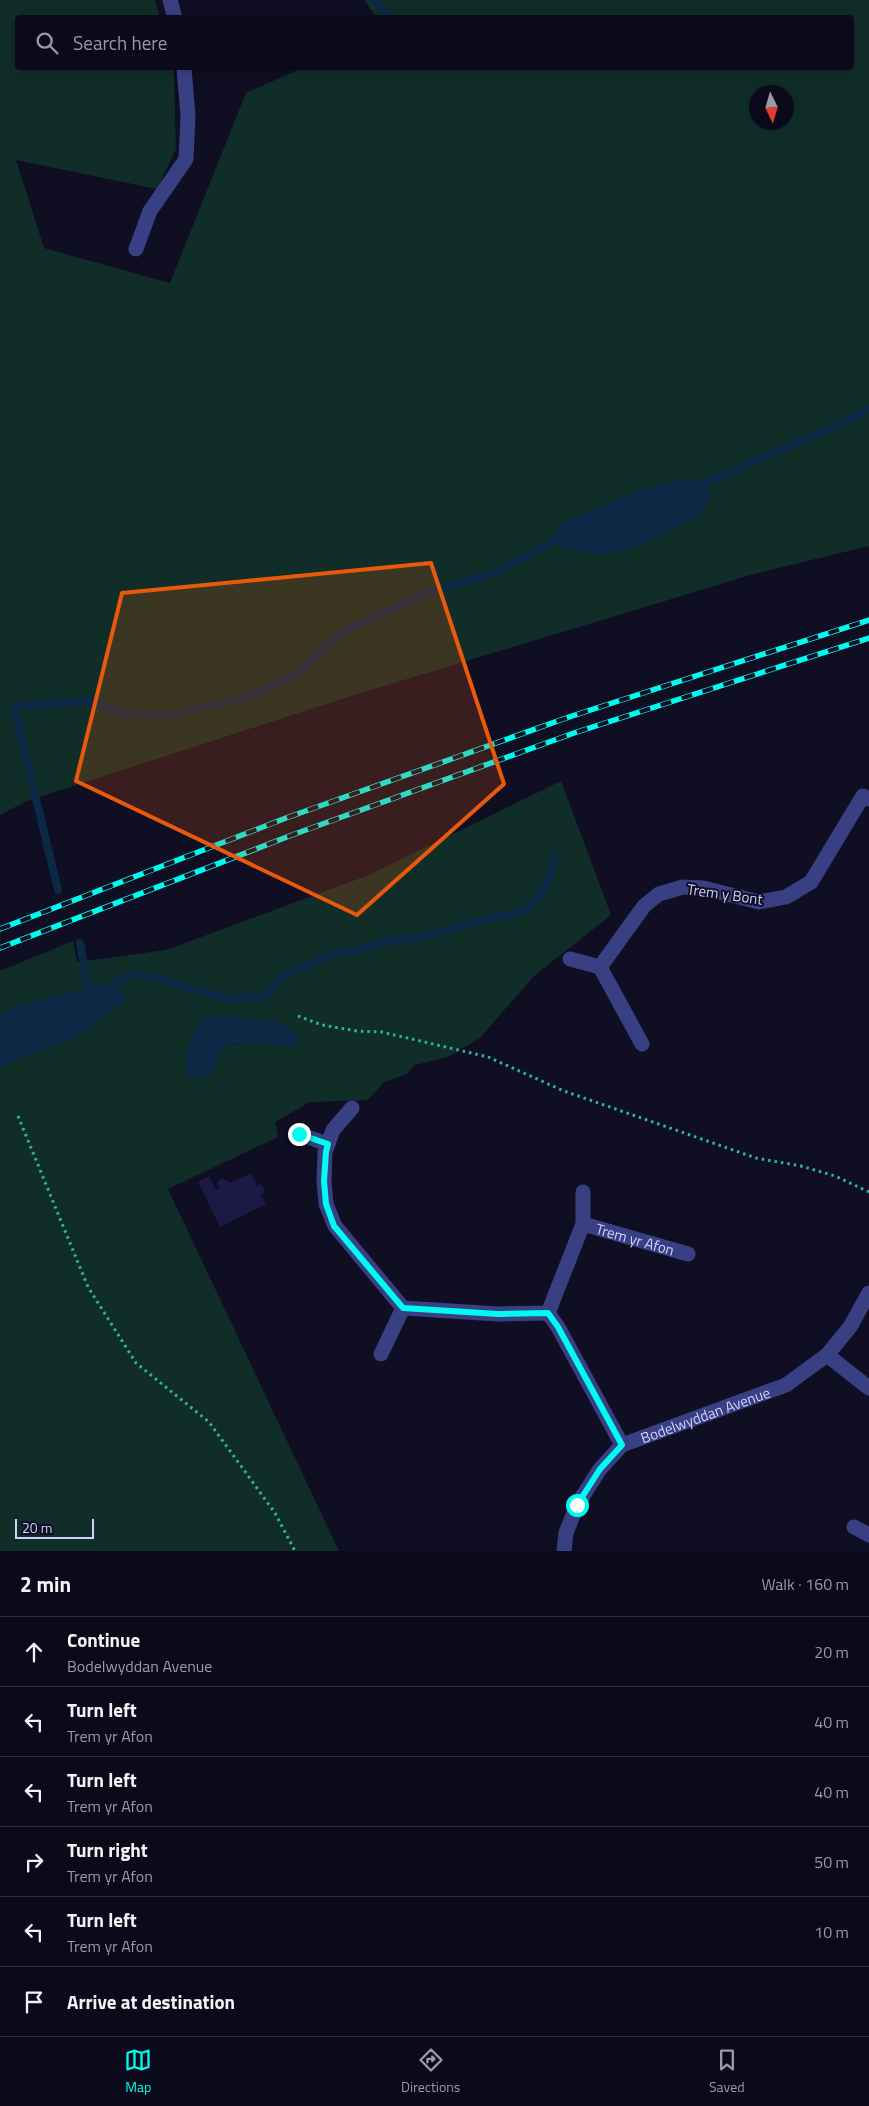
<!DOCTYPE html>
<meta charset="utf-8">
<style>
:root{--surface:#0b0a1a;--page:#191827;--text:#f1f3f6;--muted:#9a9aa2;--line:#2b2b39;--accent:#00fbf1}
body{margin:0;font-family:"Titillium Web",sans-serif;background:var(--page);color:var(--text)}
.compass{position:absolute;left:749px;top:85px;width:45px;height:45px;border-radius:50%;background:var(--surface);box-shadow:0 2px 8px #0003;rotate:175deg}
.scale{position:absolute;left:15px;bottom:12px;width:79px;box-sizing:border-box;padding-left:5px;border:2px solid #d0d1ff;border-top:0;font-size:14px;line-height:18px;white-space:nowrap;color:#d0d1ff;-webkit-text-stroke:4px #0f0e23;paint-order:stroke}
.stop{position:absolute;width:15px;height:15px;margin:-11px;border:4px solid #00fbf1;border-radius:50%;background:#fff}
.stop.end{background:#00fbf1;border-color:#fff;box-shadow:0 1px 5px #0008}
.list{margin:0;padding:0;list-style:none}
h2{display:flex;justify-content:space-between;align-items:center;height:65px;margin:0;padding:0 20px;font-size:21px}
h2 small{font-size:16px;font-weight:400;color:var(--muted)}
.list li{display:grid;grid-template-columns:32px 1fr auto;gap:15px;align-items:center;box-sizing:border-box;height:70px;padding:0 20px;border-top:1px solid var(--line)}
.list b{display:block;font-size:19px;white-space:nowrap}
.list p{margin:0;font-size:16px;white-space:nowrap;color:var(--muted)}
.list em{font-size:16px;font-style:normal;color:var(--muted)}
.icon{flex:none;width:28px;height:28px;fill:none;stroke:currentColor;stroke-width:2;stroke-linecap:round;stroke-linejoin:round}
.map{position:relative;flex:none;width:869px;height:1551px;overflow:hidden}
.search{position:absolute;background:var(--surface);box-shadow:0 2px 8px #0003;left:15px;right:15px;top:15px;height:55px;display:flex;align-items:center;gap:12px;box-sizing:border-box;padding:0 18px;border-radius:5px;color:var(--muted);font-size:19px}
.sheet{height:485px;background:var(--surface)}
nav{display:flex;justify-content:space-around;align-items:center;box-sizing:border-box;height:70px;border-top:1px solid var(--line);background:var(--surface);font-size:14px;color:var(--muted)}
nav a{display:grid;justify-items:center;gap:2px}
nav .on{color:var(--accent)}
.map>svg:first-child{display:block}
.green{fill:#112d28;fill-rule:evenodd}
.water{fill:#0b2845}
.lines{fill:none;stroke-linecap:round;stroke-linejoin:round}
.stream{stroke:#0b2845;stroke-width:8}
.building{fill:#1c1a45}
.path{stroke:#2eb69a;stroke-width:3;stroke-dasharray:2.5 4;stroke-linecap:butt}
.minor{stroke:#384083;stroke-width:15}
.rail-casing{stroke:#00fbf1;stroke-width:5.5}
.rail{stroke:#0f0e23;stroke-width:4;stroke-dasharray:11;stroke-linecap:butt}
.route{stroke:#00fbf1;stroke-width:6}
.marked{fill:#e8590c;fill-opacity:0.2;stroke:#e8590c;stroke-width:4;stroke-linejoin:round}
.labels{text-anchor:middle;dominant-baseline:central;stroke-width:4;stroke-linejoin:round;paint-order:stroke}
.street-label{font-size:15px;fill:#d0d1ff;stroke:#0f0e23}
</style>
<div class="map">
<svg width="869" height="1551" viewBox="0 0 869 1551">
<rect width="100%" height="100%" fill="#0f0e23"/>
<!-- green -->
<path class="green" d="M0 0H155L160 17 18 18V68H173L174 75 176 149 157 189 16 160 44 248 170 283 246 93 302 68H852V18H377L364 0H869V546L754 574 351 696 27 801 0 815ZM756 92H786V122H756Z
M561 781 611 915 534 976 480 1038 448 1057 415 1065 407 1074 384 1082 368 1100 310 1102 275 1122 278 1137 168 1189 339 1551H0V971L73 941 77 962 166 950 369 875ZM247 1019 277 1021 299 1045 286 1047 262 1043 229 1045 219 1052 213 1074 185 1068 188 1049 200 1020Z"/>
<!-- water -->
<path class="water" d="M688 478 705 483 710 496 700 515 667 533 635 547 604 555 563 548 556 540 557 525 637 491Z
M116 981 126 1000 77 1037 0 1066V1013L17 1006Z
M213 1014 247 1019 277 1021 298 1035 299 1045 286 1047 262 1043 229 1045 220 1052 213 1074 197 1079 188 1076C180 1057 192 1037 200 1020Z"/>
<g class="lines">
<!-- stream -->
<path class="stream" d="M375 0 389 18
M705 483 845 422 869 409
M58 890 14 707 86 701 127 714 175 715 252 695 300 672 344 631 424 594 501 570 556 540
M80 943 88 988
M116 981 137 973 230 999 264 997 283 976 335 953 353 952 379 943 426 936 468 924 523 911 534 902 546 885 552 871 554 854"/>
</g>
<!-- building -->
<path class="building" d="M251 1173 257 1186 261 1184 265 1192 261 1194 266 1204 220 1227 198 1182 209 1176 216 1190 219 1189 217 1183 221 1179H225L230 1183Z"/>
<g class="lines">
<!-- path -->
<path class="path" d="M298 1016 322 1025 357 1031 382 1032 488 1057 564 1091 756 1158 801 1166 835 1176 869 1192
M18 1116 88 1287 136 1363 209 1422 275 1513 295 1551"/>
<!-- minor -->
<g class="minor">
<path d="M170 0 175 18"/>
<path d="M136 249 150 211 186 159 188 116 184 68"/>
<path d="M570 959 600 967 642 1044"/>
<path d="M600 967 644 906 659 894 683 887 703 888 759 902 786 897 811 882 863 796 869 799"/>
<path id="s1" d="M352 1108 333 1130 325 1152 324 1181 326 1204 335 1226 403 1308 498 1314 548 1313 583 1224 688 1254"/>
<path d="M299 1134 328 1144"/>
<path d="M583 1192V1224"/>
<path d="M548 1313 558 1327 622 1445"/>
<path d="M381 1354 403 1308"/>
<path d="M827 1355 869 1388"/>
<path d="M854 1527 869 1535"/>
<path id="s2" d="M564 1551 566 1533 577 1505 600 1469 622 1445 786 1385 827 1355 850 1327 869 1293"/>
</g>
<defs>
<path id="rail" d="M0 929 286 818 569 717 869 620
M0 948 292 835 574 733 869 638"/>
</defs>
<!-- rail casing -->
<use href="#rail" class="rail-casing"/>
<!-- rail -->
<use href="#rail" class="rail"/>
</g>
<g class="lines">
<!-- route -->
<path class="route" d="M299 1134 328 1144 326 1152 324 1181 326 1204 334 1226 403 1308 498 1314 548 1313 558 1327 622 1445 600 1469 577 1505"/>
</g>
<!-- marked area -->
<path class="marked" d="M431 563 504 784 357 915 76 781 122 593Z"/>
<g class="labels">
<!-- street labels -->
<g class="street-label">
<text transform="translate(725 894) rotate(8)">Trem y Bont</text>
<text stroke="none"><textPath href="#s1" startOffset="530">Trem yr Afon</textPath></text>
<text stroke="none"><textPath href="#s2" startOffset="212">Bodelwyddan Avenue</textPath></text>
</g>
</g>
</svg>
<svg class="compass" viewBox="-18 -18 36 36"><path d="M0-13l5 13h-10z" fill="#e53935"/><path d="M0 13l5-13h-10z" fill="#9a9aa2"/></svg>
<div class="scale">20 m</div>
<div class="stop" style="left:577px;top:1505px"></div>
<div class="stop end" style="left:299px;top:1134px"></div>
<div class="search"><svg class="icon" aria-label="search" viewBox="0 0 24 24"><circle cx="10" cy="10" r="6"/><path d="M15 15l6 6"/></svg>Search here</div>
</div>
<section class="sheet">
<h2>2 min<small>Walk · 160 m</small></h2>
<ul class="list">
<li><svg class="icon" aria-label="ahead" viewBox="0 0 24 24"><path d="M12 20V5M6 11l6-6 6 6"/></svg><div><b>Continue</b><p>Bodelwyddan Avenue</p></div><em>20 m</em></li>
<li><svg class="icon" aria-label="left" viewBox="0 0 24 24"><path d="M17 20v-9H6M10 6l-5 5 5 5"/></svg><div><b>Turn left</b><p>Trem yr Afon</p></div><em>40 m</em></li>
<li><svg class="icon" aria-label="left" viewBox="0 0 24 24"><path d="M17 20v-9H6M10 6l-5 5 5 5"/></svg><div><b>Turn left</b><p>Trem yr Afon</p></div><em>40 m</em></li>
<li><svg class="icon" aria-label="right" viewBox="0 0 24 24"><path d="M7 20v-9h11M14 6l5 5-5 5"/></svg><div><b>Turn right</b><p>Trem yr Afon</p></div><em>50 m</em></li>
<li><svg class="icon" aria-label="left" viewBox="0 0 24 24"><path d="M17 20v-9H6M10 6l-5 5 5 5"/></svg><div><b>Turn left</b><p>Trem yr Afon</p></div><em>10 m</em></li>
<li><svg class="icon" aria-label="arrive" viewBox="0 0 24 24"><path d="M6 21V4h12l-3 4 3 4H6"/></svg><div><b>Arrive at destination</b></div></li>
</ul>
</section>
<nav>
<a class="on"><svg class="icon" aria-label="map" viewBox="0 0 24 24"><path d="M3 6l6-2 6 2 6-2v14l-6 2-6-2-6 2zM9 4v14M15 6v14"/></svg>Map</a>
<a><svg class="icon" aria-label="directions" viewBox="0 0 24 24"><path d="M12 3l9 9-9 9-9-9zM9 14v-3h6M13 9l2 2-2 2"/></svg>Directions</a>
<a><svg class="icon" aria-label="saved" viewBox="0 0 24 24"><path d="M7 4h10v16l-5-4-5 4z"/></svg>Saved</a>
</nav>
